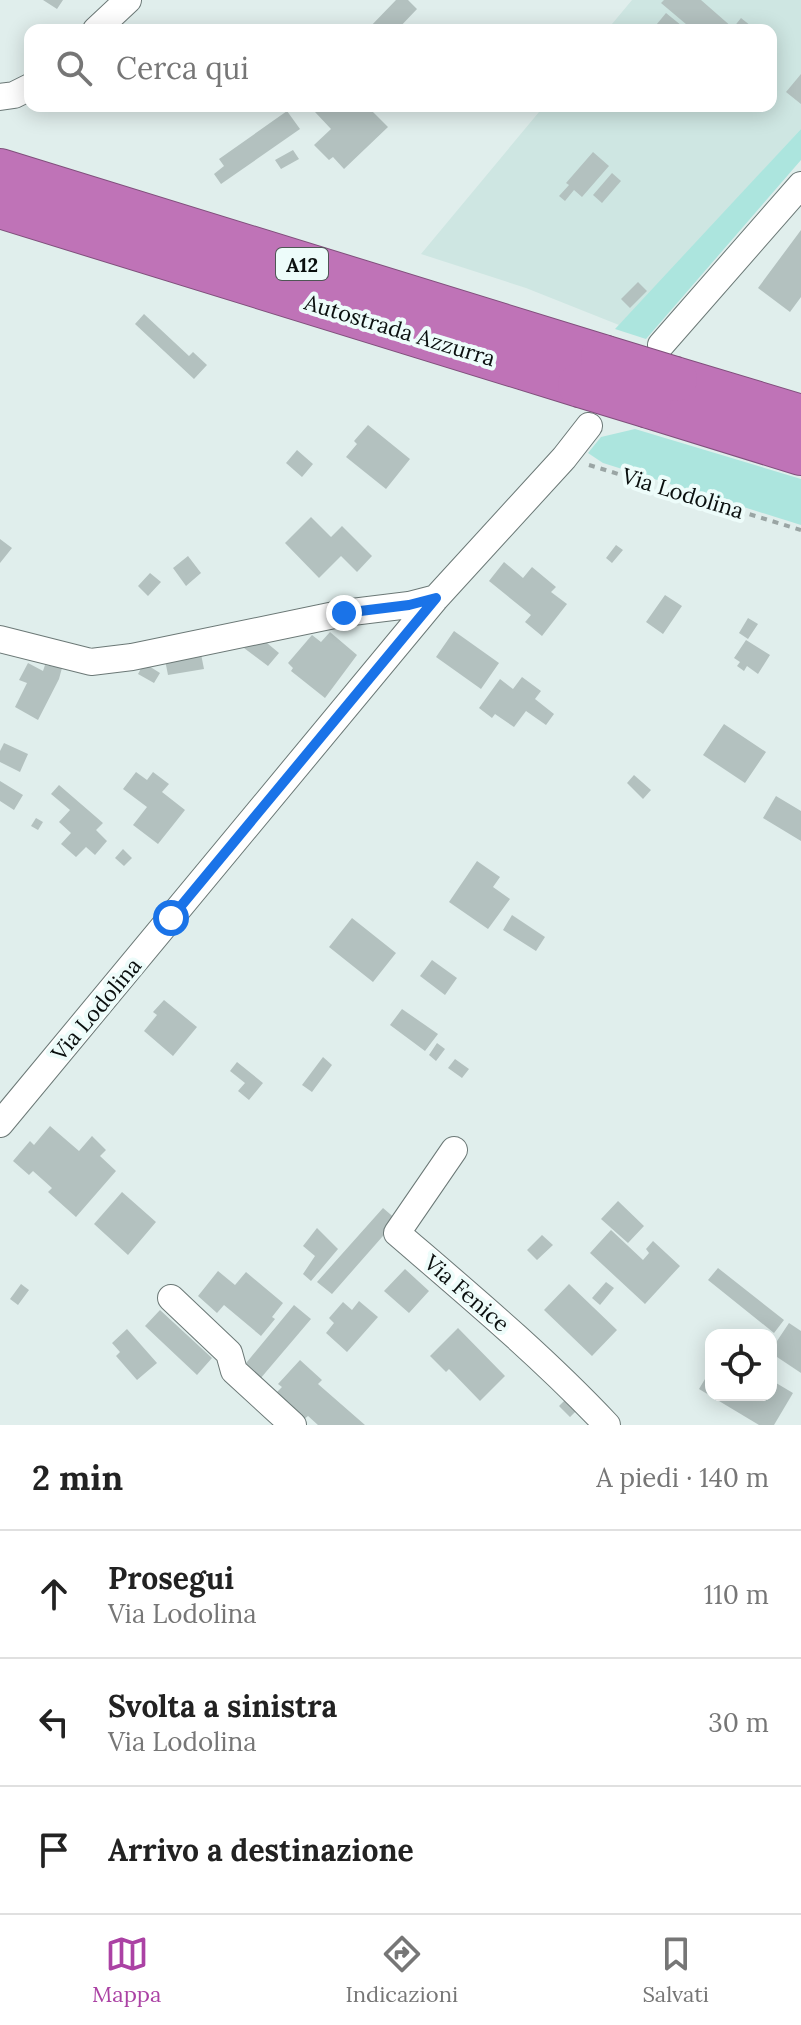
<!DOCTYPE html>
<html lang="it">
<meta charset="utf-8">
<style>
:root{--surface:#fff;--page:#f6f6f6;--text:#222;--muted:#767676;--line:#e0e0e0;--accent:#ab42a4}
body{margin:0;font-family:Lora,serif;background:var(--page);color:var(--text)}
.controls{position:absolute;right:24px;bottom:24px;display:grid;overflow:hidden;border-radius:16px;box-shadow:0 4px 20px #0003}
.controls button{width:72px;height:72px;display:grid;place-items:center;padding:0;border:0;border-bottom:2px solid var(--line);background:var(--surface);color:var(--text);font:40px sans-serif}
.stop{position:absolute;width:24px;height:24px;margin:-18px;border:6px solid #1a73e8;border-radius:50%;background:#fff}
.stop.end{background:#1a73e8;border-color:#fff;box-shadow:0 2px 8px #0008}
.list{margin:0;padding:0;list-style:none}
h2{display:flex;justify-content:space-between;align-items:center;height:104px;margin:0;padding:0 32px;font-size:34px}
h2 small{font-size:26px;font-weight:400;color:var(--muted)}
.list li{display:grid;grid-template-columns:52px 1fr auto;gap:24px;align-items:center;box-sizing:border-box;height:128px;padding:0 32px;border-top:2px solid var(--line)}
.list b{display:block;font-size:30px;white-space:nowrap}
.list p{margin:0;font-size:26px;white-space:nowrap;color:var(--muted)}
.list em{font-size:26px;font-style:normal;color:var(--muted)}
.icon{flex:none;width:44px;height:44px;fill:none;stroke:currentColor;stroke-width:2;stroke-linecap:round;stroke-linejoin:round}
.map{position:relative;flex:none;width:801px;height:1425px;overflow:hidden}
.search{position:absolute;background:var(--surface);box-shadow:0 4px 20px #0003;left:24px;right:24px;top:24px;height:88px;display:flex;align-items:center;gap:20px;box-sizing:border-box;padding:0 28px;border-radius:16px;color:var(--muted);font-size:30px}
.sheet{height:488px;background:var(--surface)}
nav{display:flex;justify-content:space-around;align-items:center;box-sizing:border-box;height:112px;border-top:2px solid var(--line);background:var(--surface);font-size:22px;color:var(--muted)}
nav a{display:grid;justify-items:center;gap:4px}
nav .on{color:var(--accent)}
.map>svg:first-child{display:block}
.built{fill:#cee6e2}
.green{fill:#ace5de}
.building{fill:#b3c1bf}
.lines{fill:none;stroke-linecap:round;stroke-linejoin:round}
.minor-casing{stroke:#6b7876;stroke-width:28}
.motorway-casing{stroke:#80507c;stroke-width:46}
.path{stroke:#9aa5a4;stroke-width:4;stroke-dasharray:6 6;stroke-linecap:butt}
.minor{stroke:#fff;stroke-width:26}
.motorway{stroke:#bf73b7;stroke-width:44}
.motorway-bridge-casing{stroke:#80507c;stroke-width:46;stroke-linecap:butt}
.motorway-bridge{stroke:#bf73b7;stroke-width:44}
.route{stroke:#1a73e8;stroke-width:10}
.labels{text-anchor:middle;dominant-baseline:central;stroke-width:8;stroke-linejoin:round;paint-order:stroke}
.shield{fill:#edfcfa;stroke:#4e5655;stroke-width:2}
.shield-label{font-size:20px;font-weight:bold;fill:#0a0f0e}
.street-label{font-size:22px;fill:#0a0f0e;stroke:#edfcfa}
</style>
<div class="map">
<svg width="801" height="1425" viewBox="0 0 801 1425">
<rect width="100%" height="100%" fill="#e0eeec"/>
<!-- built -->
<path class="built" d="M632 0H801V129L655 288 619 325 526 288 421 254 544 106H771V30H607Z"/>
<!-- green -->
<path class="green" d="M801 129V160L646 339 615 329Z
M635 429 801 479V525L603 463 588 453 601 437Z"/>
<!-- building -->
<path class="building" d="M43 0H63L57 9Z
M396 0H408L417 9 397 30H367Z
M664 0H701L733 28 741 18 756 30H693L661 3Z
M666 13 687 30H652Z
M801 74V104L786 92Z
M321 106H367L388 127 344 169 333 157 329 160 314 145 331 129 315 112Z
M287 111 300 129 221 184 214 174 224 166 219 159Z
M293 150 299 159 281 169 275 160Z
M593 152 609 166 582 197 574 190 565 201 559 196 569 185 566 183Z
M612 173 621 181 602 203 593 195Z
M801 230V297L790 312 758 288Z
M638 282 647 291 630 308 621 299Z
M144 314 189 356 193 352 207 365 194 379 135 324Z
M368 425 410 459 386 489 346 457 357 444 354 441Z
M297 450 313 464 302 477 286 463Z
M311 517 331 537 342 526 372 556 357 572 341 556 319 578 285 543Z
M0 539 12 548 0 563Z
M616 545 623 550 612 563 606 558Z
M188 556 201 573 186 586 173 568Z
M504 562 523 578 532 567 556 587 551 592 567 604 542 636 525 622 531 615 489 581Z
M150 573 161 582 148 596 138 586Z
M665 595 682 606 663 634 646 622Z
M748 618 758 624 748 639 739 633Z
M454 631 499 663 481 689 436 657Z
M330 632 357 655 325 698 291 671 293 668 288 663 312 635 321 642Z
M261 638 279 653 268 666 244 648Z
M746 640 770 655 758 674 747 666 744 671 737 666 740 662 734 658Z
M201 654 204 669 168 675 165 660Z
M28 663 43 671 45 665 62 668 59 679 38 720 15 707 27 683 19 680Z
M144 663 160 673 154 683 138 674Z
M522 677 541 691 535 699 554 714 546 725 526 711 514 727 495 714 492 718 479 708 500 679 513 689Z
M724 724 766 752 745 783 703 755Z
M4 743 28 754 20 772 0 762V751Z
M136 772 147 780 153 772 169 784 162 792 185 810 158 844 133 825 147 807 123 789Z
M634 775 651 790 643 799 627 783Z
M0 781 23 795 14 810 0 801Z
M59 785 103 823 96 830 107 841 95 855 86 847 76 857 61 844 71 833 59 822 70 810 51 794Z
M776 796 801 811V841L763 818Z
M36 818 43 822 38 830 31 826Z
M123 849 132 858 124 866 115 858Z
M477 861 500 877 493 887 510 899 488 929 449 902Z
M512 915 545 937 536 951 503 930Z
M352 918 396 953 373 982 329 947Z
M432 960 457 978 445 995 420 976Z
M164 1000 197 1027 173 1056 144 1031 157 1015 153 1012Z
M402 1009 438 1034 425 1051 390 1025Z
M437 1043 445 1049 436 1061 429 1055Z
M323 1057 332 1065 312 1092 302 1085Z
M455 1059 469 1069 462 1078 448 1068Z
M237 1062 263 1083 249 1100 238 1091 245 1083 230 1071Z
M50 1126 79 1151 92 1136 106 1150 100 1156 116 1171 76 1217 48 1192 52 1188 33 1171 29 1175 13 1161 30 1141 34 1145Z
M122 1192 156 1222 128 1255 94 1224Z
M618 1201 644 1226 628 1243 601 1219Z
M383 1208 397 1220 332 1294 317 1282Z
M317 1228 338 1249 311 1281 303 1274 315 1256 303 1246Z
M611 1230 643 1260 649 1253 646 1249 653 1241 680 1266 645 1304 590 1253Z
M542 1235 553 1245 537 1260 527 1250Z
M718 1268 784 1320 774 1333 708 1280Z
M405 1269 429 1291 409 1313 384 1291Z
M218 1271 235 1285 246 1272 283 1303 272 1317 275 1319 261 1336 224 1305 217 1313 198 1296Z
M606 1282 614 1288 600 1305 592 1298Z
M21 1284 29 1290 18 1305 10 1299Z
M569 1284 617 1330 592 1356 544 1310Z
M359 1301 378 1317 347 1352 326 1333 334 1323 329 1318 343 1302 352 1310Z
M294 1305 311 1319 260 1379 242 1368Z
M160 1310 212 1358 197 1375 145 1326Z
M789 1323 801 1331V1373L771 1353V1350Z
M458 1328 505 1376 480 1401 449 1369 446 1372 430 1356Z
M127 1329 157 1363 137 1380 116 1356 120 1352 112 1343Z
M300 1360 322 1380 318 1384 365 1425H318L308 1416 303 1420 275 1394 282 1387 278 1384Z
M711 1369V1395H771V1380L793 1393 774 1425H759L699 1389Z
M566 1399 577 1410 570 1417 559 1406Z"/>
<g class="lines">
<defs>
<path id="minor" d="M96 30 128 0
M0 97 14 95 30 87
M661 345 801 185
M0 639 91 662 132 657 344 613 409 605 436 598
M0 1124 436 598 564 458 589 426
M454 1150 397 1233C469 1295 542 1356 607 1425
M171 1298 229 1353 234 1371 293 1425"/>
<path id="motorway" d="M0 171 603 357
M0 206 580 385
M675 379 801 417
M649 406 801 453"/>
</defs>
<!-- minor casing -->
<use href="#minor" class="minor-casing"/>
<!-- motorway casing -->
<use href="#motorway" class="motorway-casing"/>
<!-- path -->
<path class="path" d="M589 465 801 530"/>
<!-- minor -->
<use href="#minor" class="minor"/>
<!-- motorway -->
<use href="#motorway" class="motorway"/>
<defs>
<path id="motorway-bridge" d="M603 357 675 379
M580 385 649 406"/>
</defs>
<!-- motorway-bridge casing -->
<use href="#motorway-bridge" class="motorway-bridge-casing"/>
<!-- motorway-bridge -->
<use href="#motorway-bridge" class="motorway-bridge"/>
</g>
<g class="lines">
<!-- route -->
<path class="route" d="M171 918 436 598 409 605 344 613"/>
</g>
<g class="labels">
<!-- shield labels -->
<rect class="shield" x="276" y="248" width="52" height="32" rx="6"/>
<g class="shield-label">
<text x="302" y="264">A12</text>
</g>
<!-- street labels -->
<g class="street-label">
<text transform="translate(400 330) rotate(17)">Autostrada Azzurra</text>
<text transform="translate(683 493) rotate(17)">Via Lodolina</text>
<text transform="translate(96 1009) rotate(-50)">Via Lodolina</text>
<text transform="translate(467 1293) rotate(41)">Via Fenice</text>
</g>
</g>
</svg>
<div class="controls">
<button><svg class="icon" aria-label="locate" viewBox="0 0 24 24"><circle cx="12" cy="12" r="6"/><path d="M12 2v4M12 18v4M2 12h4M18 12h4"/></svg></button>
</div>
<div class="stop" style="left:171px;top:918px"></div>
<div class="stop end" style="left:344px;top:613px"></div>
<div class="search"><svg class="icon" aria-label="search" viewBox="0 0 24 24"><circle cx="10" cy="10" r="6"/><path d="M15 15l6 6"/></svg>Cerca qui</div>
</div>
<section class="sheet">
<h2>2 min<small>A piedi · 140 m</small></h2>
<ul class="list">
<li><svg class="icon" aria-label="ahead" viewBox="0 0 24 24"><path d="M12 20V5M6 11l6-6 6 6"/></svg><div><b>Prosegui</b><p>Via Lodolina</p></div><em>110 m</em></li>
<li><svg class="icon" aria-label="left" viewBox="0 0 24 24"><path d="M17 20v-9H6M10 6l-5 5 5 5"/></svg><div><b>Svolta a sinistra</b><p>Via Lodolina</p></div><em>30 m</em></li>
<li><svg class="icon" aria-label="arrive" viewBox="0 0 24 24"><path d="M6 21V4h12l-3 4 3 4H6"/></svg><div><b>Arrivo a destinazione</b></div></li>
</ul>
</section>
<nav>
<a class="on"><svg class="icon" aria-label="map" viewBox="0 0 24 24"><path d="M3 6l6-2 6 2 6-2v14l-6 2-6-2-6 2zM9 4v14M15 6v14"/></svg>Mappa</a>
<a><svg class="icon" aria-label="directions" viewBox="0 0 24 24"><path d="M12 3l9 9-9 9-9-9zM9 14v-3h6M13 9l2 2-2 2"/></svg>Indicazioni</a>
<a><svg class="icon" aria-label="saved" viewBox="0 0 24 24"><path d="M7 4h10v16l-5-4-5 4z"/></svg>Salvati</a>
</nav>
